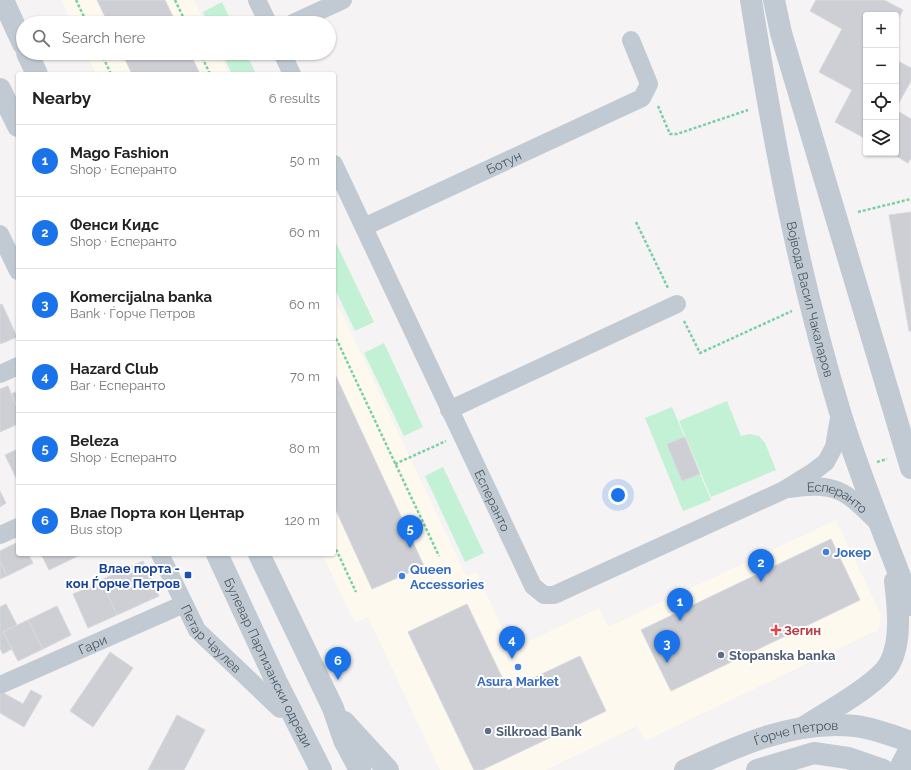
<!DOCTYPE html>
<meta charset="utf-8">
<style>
:root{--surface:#fff;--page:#f2f2f2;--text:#222;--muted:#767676;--line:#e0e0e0;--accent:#1a73e8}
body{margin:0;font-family:Raleway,sans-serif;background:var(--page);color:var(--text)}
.controls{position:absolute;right:12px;top:12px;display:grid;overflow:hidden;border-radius:4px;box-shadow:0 1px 3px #0004}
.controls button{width:36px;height:36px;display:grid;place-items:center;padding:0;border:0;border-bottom:1px solid var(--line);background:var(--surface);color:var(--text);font:20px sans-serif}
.you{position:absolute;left:618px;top:495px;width:14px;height:14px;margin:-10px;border:3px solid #fff;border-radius:50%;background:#1a73e8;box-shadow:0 0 0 6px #1a73e833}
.badge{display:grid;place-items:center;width:26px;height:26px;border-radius:50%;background:var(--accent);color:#fff;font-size:13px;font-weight:700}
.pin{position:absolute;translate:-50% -33px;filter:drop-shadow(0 1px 2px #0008)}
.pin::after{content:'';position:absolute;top:21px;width:14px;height:12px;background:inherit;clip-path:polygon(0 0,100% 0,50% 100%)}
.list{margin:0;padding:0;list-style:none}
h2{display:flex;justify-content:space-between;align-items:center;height:52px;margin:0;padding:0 16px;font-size:17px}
h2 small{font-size:13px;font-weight:400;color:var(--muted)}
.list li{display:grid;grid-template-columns:26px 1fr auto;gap:12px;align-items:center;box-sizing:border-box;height:72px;padding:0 16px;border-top:1px solid var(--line)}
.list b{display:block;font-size:15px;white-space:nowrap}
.list p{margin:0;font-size:13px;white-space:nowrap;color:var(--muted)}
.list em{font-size:13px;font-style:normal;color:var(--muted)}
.icon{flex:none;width:22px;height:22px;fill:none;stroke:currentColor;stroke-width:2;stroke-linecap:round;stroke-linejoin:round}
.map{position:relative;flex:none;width:911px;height:770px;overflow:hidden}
.search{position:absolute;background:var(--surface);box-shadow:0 1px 3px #0004;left:16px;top:16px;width:320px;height:44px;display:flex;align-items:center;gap:10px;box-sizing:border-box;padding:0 14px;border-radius:22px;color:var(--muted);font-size:15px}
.panel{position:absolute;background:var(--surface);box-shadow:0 1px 3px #0004;left:16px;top:72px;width:320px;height:484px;border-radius:4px}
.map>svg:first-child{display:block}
.commercial{fill:#fdf9ef}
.green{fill:#c3f1d5}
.building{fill:#cdcfd5;stroke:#d7d9de}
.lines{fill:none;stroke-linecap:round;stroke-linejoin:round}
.path{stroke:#7ad0a6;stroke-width:2.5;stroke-dasharray:3 2;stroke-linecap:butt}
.minor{stroke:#c1cad2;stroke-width:18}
.tertiary{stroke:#c1cad2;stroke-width:22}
.shop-dot{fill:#3f7fe0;stroke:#fff;stroke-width:1.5}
.transit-dot{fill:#1a4fb4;stroke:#fff;stroke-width:1.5}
.health-dot{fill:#e0444e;stroke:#fff;stroke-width:1.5}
.service-dot{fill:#5c6f8a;stroke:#fff;stroke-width:1.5}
.labels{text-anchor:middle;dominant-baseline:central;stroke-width:4;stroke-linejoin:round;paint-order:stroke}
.street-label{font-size:13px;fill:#4a5661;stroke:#fff}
.shop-label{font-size:13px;font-weight:bold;fill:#366cbe;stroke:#fff;text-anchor:start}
.transit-label{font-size:13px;font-weight:bold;fill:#164399;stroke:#fff;text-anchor:end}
.health-label{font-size:13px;font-weight:bold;fill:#be3a42;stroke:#fff;text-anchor:start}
.service-label{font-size:13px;font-weight:bold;fill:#4e5e75;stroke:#fff;text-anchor:start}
</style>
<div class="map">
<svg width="911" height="770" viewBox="0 0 911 770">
<rect width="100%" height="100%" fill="#f5f3f3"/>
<!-- commercial -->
<path class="commercial" d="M61 0H194L205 23H72Z
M86 53H219L229 74H96Z
M334 297 466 576 476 572 512 649 599 608 608 627 836 520 881 615 878 630 645 741 637 726 546 770H440L368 617 355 623 322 554H334Z"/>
<!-- green -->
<path class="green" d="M222 2 232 23H208L203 12Z
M222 53H246L256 74H232Z
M334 239 374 322 355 331 334 287Z
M384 343 423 427 404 436 364 353Z
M727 401 741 436 750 434 759 436 765 443 776 470 711 497 679 421Z
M672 407 711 500 683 511 645 418Z
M443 467 484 553 465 562 425 476Z"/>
<!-- building -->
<path class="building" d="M97 0H165L176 23H108Z
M816 0H884L903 10 896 23V15H866V139L835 122 852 90 819 72 842 29 810 11Z
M122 53H190L200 74H132Z
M896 60 911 68V81L896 108Z
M896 110 911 119V158L908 163 891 153H896Z
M911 212V331H909L889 215Z
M2 304 17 337 0 344V305Z
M334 372 424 566 372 589 334 506Z
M8 386 18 410V424L0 432V389Z
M18 391V410L11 394Z
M685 437 700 474 682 481 667 444Z
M18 449V482L5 455Z
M0 491 6 503 0 507Z
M831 539 860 600 671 691 641 630Z
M18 542V554H28L33 563 7 576 0 561V551Z
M41 554H82L49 570Z
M0 561 7 576 0 579Z
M143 561 159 596 117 615 101 580Z
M102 582 117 615 88 628 73 594Z
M6 604 17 625 3 632 12 649 3 654 0 649V607Z
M467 604 508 690 580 656 606 711 482 770H474L408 632Z
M57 606 71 635 43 649 28 620Z
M28 620 43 649 18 661 3 632Z
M110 652 133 668 93 727 70 711Z
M31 690 42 696 24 727 0 713V691L23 704Z
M177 715 205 730 184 770H148Z"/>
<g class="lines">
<!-- path -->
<path class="path" d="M76 0 87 23
M175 0 186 23
M101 53 111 74
M200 53 210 74
M658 106 670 134H677L748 110
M858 212 911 199
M636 222 668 288
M684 321 700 353 792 311
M334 334 439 556
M877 462 887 459
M395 464 446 441
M334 545 356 592"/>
<!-- minor -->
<g class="minor">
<path d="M257 0 268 23"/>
<path d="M293 23 343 0"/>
<path d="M282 53 292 74"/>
<path id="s1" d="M334 164 533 586 544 595H554L784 490 813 472 826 462 834 447 840 412"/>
<path id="s2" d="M364 227 642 98 649 84 631 40"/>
<path d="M0 234 18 271"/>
<path d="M0 374 18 366"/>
<path d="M449 410 677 304"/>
<path id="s3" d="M790 489C837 481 847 492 879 524"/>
<path d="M0 535 18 527"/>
<path id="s4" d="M160 554 197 630 280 709"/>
<path id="s5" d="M0 685 184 604"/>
</g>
<!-- tertiary -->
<g class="tertiary">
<path d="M3 0 23 44"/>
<path id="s6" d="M751 0C773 139 799 277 840 412 860 477 887 541 911 605"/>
<path d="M774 0 781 33 911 468"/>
<path d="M27 53 37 74"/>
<path d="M0 89 18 126"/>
<path id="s7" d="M217 554 276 681 321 770"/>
<path d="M259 554 333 708 344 740 360 770"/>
<path d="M344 722 388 770"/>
<path d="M804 727C825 713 879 684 890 663 902 640 898 606 895 581"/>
<path id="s8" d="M685 770C737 746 796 719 855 726 874 728 893 736 911 742"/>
<path d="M757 770 814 753 848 758 883 770"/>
<path d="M899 770 911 747"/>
</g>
</g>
<!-- markers -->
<g class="shop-dot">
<circle cx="826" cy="552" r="4"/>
<circle cx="402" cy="576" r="4"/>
<circle cx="518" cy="667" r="4"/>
</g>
<rect class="transit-dot" x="184" y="571" width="8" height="8" rx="2"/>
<path class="health-dot" d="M774 624h4v4h4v4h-4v4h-4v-4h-4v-4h4z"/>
<g class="service-dot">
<circle cx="721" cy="655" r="4"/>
<circle cx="488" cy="731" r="4"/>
</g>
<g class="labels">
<!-- street labels -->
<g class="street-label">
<text stroke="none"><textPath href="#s2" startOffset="154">Ботун</textPath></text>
<text stroke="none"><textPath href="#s6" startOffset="305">Војвода Васил Чакаларов</textPath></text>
<text stroke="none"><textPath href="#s1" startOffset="372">Есперанто</textPath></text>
<text stroke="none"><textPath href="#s3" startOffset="50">Есперанто</textPath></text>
<text stroke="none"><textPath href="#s4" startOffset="100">Петар Чаулев</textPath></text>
<text stroke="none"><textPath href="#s5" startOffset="101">Гари</textPath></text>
<text stroke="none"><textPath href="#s7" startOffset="120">Булевар Партизански одреди</textPath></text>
<text stroke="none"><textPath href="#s8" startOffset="118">Ѓорче Петров</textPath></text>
</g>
<!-- shop labels -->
<g class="shop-label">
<text x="834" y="552">Јокер</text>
<text x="410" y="569">Queen<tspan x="410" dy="15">Accessories</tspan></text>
<text x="518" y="681" text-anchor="middle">Asura Market</text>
</g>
<!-- transit labels -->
<g class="transit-label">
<text x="180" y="568">Влае порта -<tspan x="180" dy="15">кон Ѓорче Петров</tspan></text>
</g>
<!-- health labels -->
<g class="health-label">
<text x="784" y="630">Зегин</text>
</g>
<!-- service labels -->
<g class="service-label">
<text x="729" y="655">Stopanska banka</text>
<text x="496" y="731">Silkroad Bank</text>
</g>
</g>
</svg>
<div class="controls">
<button>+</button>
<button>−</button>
<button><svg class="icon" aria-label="locate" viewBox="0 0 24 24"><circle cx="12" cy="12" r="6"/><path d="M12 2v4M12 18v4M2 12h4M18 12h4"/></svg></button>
<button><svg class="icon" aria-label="layers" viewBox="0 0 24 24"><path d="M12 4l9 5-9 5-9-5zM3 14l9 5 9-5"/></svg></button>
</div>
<div class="you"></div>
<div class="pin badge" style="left:680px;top:621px">1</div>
<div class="pin badge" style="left:761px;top:582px">2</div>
<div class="pin badge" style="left:667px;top:663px">3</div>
<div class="pin badge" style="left:512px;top:659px">4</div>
<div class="pin badge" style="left:410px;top:548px">5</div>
<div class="pin badge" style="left:338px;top:680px">6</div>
<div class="search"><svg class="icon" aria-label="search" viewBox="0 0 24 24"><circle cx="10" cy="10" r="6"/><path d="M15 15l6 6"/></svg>Search here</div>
<section class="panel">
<h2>Nearby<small>6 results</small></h2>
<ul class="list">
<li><span class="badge">1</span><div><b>Mago Fashion</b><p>Shop · Есперанто</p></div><em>50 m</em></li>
<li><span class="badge">2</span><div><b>Фенси Кидс</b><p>Shop · Есперанто</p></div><em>60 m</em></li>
<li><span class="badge">3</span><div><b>Komercijalna banka</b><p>Bank · Ѓорче Петров</p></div><em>60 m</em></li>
<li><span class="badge">4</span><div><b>Hazard Club</b><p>Bar · Есперанто</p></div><em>70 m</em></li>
<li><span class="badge">5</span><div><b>Beleza</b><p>Shop · Есперанто</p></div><em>80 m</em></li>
<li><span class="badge">6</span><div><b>Влае Порта кон Центар</b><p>Bus stop</p></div><em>120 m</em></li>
</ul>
</section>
</div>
